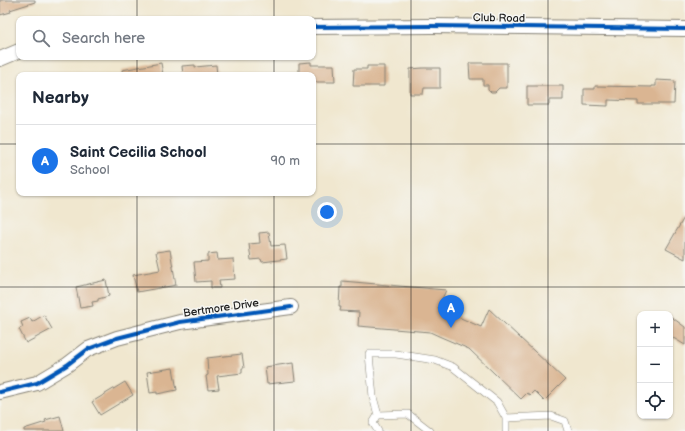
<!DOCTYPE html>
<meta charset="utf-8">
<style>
:root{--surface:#fff;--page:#f6f6f7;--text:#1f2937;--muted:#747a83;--line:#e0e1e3;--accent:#1a73e8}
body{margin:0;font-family:"Balsamiq Sans",sans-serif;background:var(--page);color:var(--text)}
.controls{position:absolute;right:12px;bottom:12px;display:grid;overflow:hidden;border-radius:8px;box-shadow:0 1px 3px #0004}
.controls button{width:36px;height:36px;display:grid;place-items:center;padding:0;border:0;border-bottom:1px solid var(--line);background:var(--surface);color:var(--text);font:20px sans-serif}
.you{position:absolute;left:327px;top:212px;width:14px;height:14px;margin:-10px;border:3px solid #fff;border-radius:50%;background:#1a73e8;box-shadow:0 0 0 6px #1a73e833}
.badge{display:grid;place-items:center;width:26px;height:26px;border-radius:50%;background:var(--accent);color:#fff;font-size:13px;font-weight:700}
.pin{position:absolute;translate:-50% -33px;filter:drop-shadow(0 1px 2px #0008)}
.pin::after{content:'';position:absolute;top:21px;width:14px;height:12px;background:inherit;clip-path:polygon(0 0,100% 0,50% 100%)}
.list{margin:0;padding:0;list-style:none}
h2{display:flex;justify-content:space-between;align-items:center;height:52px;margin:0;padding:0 16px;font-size:17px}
h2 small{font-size:13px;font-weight:400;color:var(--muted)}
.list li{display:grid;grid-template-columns:26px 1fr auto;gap:12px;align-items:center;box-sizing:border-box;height:72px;padding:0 16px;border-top:1px solid var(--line)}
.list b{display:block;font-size:15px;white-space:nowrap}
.list p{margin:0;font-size:13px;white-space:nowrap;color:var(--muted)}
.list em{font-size:13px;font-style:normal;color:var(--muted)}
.icon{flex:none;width:22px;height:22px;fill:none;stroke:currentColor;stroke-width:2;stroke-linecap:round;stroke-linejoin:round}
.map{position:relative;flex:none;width:685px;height:431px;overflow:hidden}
.search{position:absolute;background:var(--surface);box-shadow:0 1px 3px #0004;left:16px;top:16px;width:300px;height:44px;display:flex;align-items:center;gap:10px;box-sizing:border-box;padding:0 14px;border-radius:8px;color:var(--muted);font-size:15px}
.panel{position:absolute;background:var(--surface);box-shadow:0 1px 3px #0004;left:16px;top:72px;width:300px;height:124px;border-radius:8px}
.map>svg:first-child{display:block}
.building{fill:#dab592}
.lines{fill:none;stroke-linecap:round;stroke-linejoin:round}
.service-casing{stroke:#868276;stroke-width:8}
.minor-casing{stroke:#868276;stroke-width:16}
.service{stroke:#fff;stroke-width:7}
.minor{stroke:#fff;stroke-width:14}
.cycleway-casing{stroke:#f6f6f2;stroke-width:6}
.cycleway{stroke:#0057b8;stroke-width:4}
.grid{fill:none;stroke:#1c1c1c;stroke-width:1;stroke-opacity:0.55}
.labels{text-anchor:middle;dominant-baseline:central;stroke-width:3;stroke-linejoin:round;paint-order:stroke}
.street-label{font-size:11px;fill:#1c1c1c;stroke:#f6f6f2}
</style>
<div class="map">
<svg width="685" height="431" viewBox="0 0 685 431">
<rect width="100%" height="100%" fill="#f6f6f2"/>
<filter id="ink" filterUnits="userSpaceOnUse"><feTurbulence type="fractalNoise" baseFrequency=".025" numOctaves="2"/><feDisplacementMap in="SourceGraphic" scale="8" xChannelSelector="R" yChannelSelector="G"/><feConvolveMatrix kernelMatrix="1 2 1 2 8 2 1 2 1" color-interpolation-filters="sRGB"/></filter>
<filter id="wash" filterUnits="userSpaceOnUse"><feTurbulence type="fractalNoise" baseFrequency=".012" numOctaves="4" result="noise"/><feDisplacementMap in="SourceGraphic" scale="16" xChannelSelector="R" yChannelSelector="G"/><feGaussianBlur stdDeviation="0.9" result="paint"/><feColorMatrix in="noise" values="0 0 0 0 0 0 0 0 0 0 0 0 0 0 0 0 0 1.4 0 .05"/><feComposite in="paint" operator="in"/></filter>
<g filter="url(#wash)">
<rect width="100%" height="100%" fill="#f0e7cf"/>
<g id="blocks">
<!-- building -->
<path class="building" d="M0 0H35V2L10 10 11 12 0 15Z
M311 62V65H334L335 82H313V75H299V63Z
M161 63 163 75H123L122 70Z
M469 63H507V88H499L495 92H491L488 89V85H483V79H470Z
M195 65V67L216 65 217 75H183L182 66Z
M367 66H384V86H353L354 69H367Z
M423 68H440V88H424L423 94H410V69Z
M656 80 675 81 674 104H638V101L608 100V106L584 105V89H595V86L652 87V86H656Z
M527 86H563V100H549V105H527Z
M685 216V259L666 249Z
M269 232 271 246 285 245 287 259 262 262 261 259 251 260 249 244 260 243 259 233Z
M170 250 176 285 137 292 133 275 160 270 156 252Z
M217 253 218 260 233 259 235 279 219 280 220 288H211V281L196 282 194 262 208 261V254Z
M106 280 109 296 98 299V301L92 302 93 306 80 308 76 287Z
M342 281 446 290 438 308 481 327 489 309 565 380 544 401 534 391 530 395 527 393 521 399 469 349 441 337 430 332 358 326 359 312 340 311 341 307H339L340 287H342Z
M44 315 52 329 26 343 19 329 23 327 21 322 30 318 32 322Z
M670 316 685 327V345L670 336Z
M242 354 244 368H242V373L217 376 219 389 208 390 206 376 208 375 207 358Z
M293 363 295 381 267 384 265 367Z
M173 368 177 390 157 394V392L150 393 147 372Z
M125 382 133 395 100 415 92 402Z
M60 416 64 431H24V429L46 422 45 420Z"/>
</g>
</g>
<g filter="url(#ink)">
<use href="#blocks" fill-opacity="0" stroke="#868276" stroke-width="1"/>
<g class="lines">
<defs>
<path id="service" d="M378 415 373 397 369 354H396L435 360 453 367 497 402 506 418
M378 431 373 423 378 415 408 414 430 431
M506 431V418L551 416 565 421 568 431"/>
<path id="minor" d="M313 27 432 26 685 29
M0 59 19 51
M0 392 37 383 67 365 88 349 117 338 180 322 291 307"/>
</defs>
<!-- service casing -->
<use href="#service" class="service-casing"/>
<!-- minor casing -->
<use href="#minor" class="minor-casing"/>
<!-- service -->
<use href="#service" class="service"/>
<!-- minor -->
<use href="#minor" class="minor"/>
<defs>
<path id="cycleway" d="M313 27 432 26 685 29
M0 392 37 383 67 365 88 349 117 338 180 322 291 307"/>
</defs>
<!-- cycleway casing -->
<use href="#cycleway" class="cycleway-casing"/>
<!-- cycleway -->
<use href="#cycleway" class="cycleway"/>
</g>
</g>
<!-- grid -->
<path class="grid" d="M137 0V19M274 0V19M411 0V431M548 0V431M137 57V75M274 57V75M0 144H19M313 144H685M137 193V431M274 193V431M0 287H685"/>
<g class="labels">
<!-- street labels -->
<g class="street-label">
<text transform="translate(499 18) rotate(1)">Club Road</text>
<text transform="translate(221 308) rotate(-8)">Bertmore Drive</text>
</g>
</g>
</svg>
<div class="controls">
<button>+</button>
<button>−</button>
<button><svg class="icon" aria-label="locate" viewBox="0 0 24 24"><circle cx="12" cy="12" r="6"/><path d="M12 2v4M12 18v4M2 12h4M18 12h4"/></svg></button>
</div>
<div class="you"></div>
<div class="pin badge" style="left:451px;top:328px">A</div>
<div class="search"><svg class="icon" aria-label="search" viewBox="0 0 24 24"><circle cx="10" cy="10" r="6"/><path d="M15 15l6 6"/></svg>Search here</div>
<section class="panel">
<h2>Nearby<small></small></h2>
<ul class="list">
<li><span class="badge">A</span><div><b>Saint Cecilia School</b><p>School</p></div><em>90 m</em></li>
</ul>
</section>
</div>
